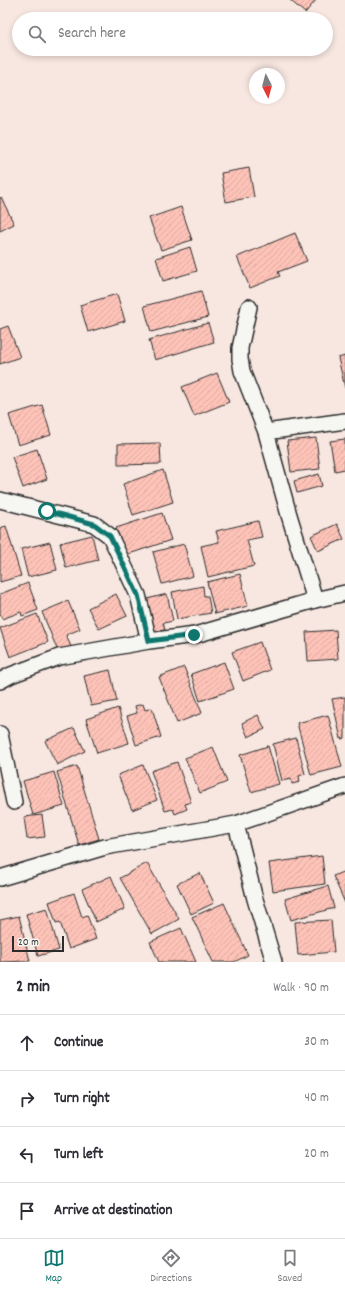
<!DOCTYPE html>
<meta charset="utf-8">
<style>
:root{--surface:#fff;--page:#f7f7f7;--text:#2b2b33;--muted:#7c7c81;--line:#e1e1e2;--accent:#0f766e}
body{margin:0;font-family:Dekko,sans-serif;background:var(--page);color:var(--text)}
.compass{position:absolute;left:249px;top:68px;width:36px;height:36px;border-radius:50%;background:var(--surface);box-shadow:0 2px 6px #0003;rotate:174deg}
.scale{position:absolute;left:12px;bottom:10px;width:52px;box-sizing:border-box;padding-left:4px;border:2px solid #2b2b2b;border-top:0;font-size:11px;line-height:14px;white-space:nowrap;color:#2b2b2b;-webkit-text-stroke:3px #f6f6f2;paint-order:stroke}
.stop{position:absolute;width:12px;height:12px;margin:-9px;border:3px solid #0f766e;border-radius:50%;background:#fff}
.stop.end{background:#0f766e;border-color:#fff;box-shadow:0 1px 4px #0008}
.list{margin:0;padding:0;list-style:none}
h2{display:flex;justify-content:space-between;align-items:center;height:52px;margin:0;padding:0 16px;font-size:17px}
h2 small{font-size:13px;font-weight:400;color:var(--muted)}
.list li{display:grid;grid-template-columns:26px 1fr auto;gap:12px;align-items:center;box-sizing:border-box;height:56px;padding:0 16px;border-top:1px solid var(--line)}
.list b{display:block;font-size:15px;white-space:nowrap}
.list em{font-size:13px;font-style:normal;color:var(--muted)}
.icon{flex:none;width:22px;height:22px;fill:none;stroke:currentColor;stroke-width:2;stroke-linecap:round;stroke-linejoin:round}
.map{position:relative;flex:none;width:345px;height:962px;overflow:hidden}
.search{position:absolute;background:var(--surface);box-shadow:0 2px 6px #0003;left:12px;right:12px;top:12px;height:44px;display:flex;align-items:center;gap:10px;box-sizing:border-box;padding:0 14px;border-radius:22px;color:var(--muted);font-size:15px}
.sheet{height:276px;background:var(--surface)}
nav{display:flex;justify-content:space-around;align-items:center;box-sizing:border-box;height:56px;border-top:1px solid var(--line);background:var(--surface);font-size:11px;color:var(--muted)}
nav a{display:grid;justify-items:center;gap:2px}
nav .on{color:var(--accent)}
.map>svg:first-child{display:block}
.building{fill:url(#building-hatch);stroke:#2b2b2b}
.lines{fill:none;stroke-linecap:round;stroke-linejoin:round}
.minor-casing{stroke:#2b2b2b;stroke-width:18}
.minor{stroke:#f6f6f2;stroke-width:15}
.route{stroke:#0f766e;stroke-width:5}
</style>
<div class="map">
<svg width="345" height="962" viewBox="0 0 345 962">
<defs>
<pattern id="building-hatch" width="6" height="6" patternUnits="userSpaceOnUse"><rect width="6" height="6" fill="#fec3b8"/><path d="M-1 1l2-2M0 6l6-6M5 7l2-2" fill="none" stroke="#daa89e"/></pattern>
</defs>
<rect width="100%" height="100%" fill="#f8e7e1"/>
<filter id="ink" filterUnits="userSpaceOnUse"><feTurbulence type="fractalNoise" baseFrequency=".025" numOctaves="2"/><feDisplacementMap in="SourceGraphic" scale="8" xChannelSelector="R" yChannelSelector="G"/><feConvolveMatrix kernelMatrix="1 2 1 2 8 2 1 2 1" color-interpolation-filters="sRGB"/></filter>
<g filter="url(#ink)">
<!-- building -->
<path class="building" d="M290 0H316L305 13Z
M249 168 254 197 226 202 221 173Z
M1 197 14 224 0 231V198Z
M181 207 192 240 161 250 149 218Z
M295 233 307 261 278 272 280 276 250 288 237 257Z
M190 247 197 271 163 281 156 258Z
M201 291 208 317 151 332 144 306Z
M117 294 125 321 88 332 80 305Z
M208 323 214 342 155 360 149 340Z
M8 326 20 357 0 364V329Z
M345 356V388L338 358Z
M217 373 229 402 194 416 182 387Z
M42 405 51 435 18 445 9 415Z
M316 438 320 469 291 472 287 441Z
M345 439V469L335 471 330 441Z
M160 443 161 464 118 465V444Z
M37 449 47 479 23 488 12 457Z
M163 470 173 502 133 515 123 484Z
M319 474 322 486 297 493 294 481Z
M162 513 171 540 126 555 116 528Z
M258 521 262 537 247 540 254 566 208 577 201 546 219 542 216 531Z
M337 524 344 539 318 551 311 536Z
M6 526 21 576 0 582V528Z
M92 535 98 560 66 568 60 543Z
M50 542 57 570 28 577 21 549Z
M184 544 193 576 162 584 153 552Z
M240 574 248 606 215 614 207 582Z
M28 583 38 610 22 616 21 612 2 619 0 613V594Z
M203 586 204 596H208L211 613 177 619 172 592Z
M116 594 127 616 99 629 88 608Z
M167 594 173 621 163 623 165 630 153 632 147 599Z
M68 601 80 629 66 635 72 649 59 654 42 612Z
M37 614 48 642 10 657 0 628Z
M336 630 338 659 308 661 306 632Z
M260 642 270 670 243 681 232 652Z
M224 662 234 689 200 701 191 674Z
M184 667 202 713 177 723 159 677Z
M110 670 117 701 91 706 84 676Z
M345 697V738L341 739 332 699Z
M143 704 145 710 152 708 161 737 136 745 127 716 137 713 135 706Z
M118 708 129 743 97 753 86 719Z
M258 715 265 729 248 737 242 723Z
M328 715 342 767 311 775 297 723Z
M74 728 85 751 57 765 45 741Z
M296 738 305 774 299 776 300 782 292 784 291 779 282 781 273 744Z
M268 746 279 784 251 792 240 755Z
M213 747 227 782 200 793 185 758Z
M177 762 191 802 185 804 187 809 175 814 173 809 165 811 151 771Z
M143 765 157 800 132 810 118 775Z
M77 766 99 839 79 845 57 772Z
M54 772 64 806 33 815 23 781Z
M42 815 45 837 27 839 24 817Z
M322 856 325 884 273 891 269 863Z
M147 863 179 919 152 934 120 878Z
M345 871V903L333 876Z
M200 873 214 903 191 914 177 884Z
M111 876 125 909 96 922 82 889Z
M328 886 334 908 291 920 285 899Z
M74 893 82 917 87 915 96 939 69 949 60 922 56 923 49 902Z
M224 903 248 955 234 962H213L192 917Z
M47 908 59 950 38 956 26 914Z
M19 916 30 961 0 962V920Z
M331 920 334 952 298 955 295 922Z
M181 928 196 962H159L150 942Z"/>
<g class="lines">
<defs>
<path id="minor" d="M249 307 240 348V359L242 371 266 432 289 515 315 600
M266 432 345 421
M0 500 94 524 110 536 138 595 149 641
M0 681 11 675 59 657 149 641 195 635 315 600 345 593
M0 734 14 802
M236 824 255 899 274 962
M0 878 105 847 236 824 345 786"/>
</defs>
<!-- minor casing -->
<use href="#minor" class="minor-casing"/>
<!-- minor -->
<use href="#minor" class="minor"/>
</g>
</g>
<g class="lines" filter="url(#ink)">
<!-- route -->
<path class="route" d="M47 511 94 524 110 536 138 595 149 641 194 635"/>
</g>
</svg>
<svg class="compass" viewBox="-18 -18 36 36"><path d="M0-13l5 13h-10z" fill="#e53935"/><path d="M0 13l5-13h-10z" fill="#7c7c81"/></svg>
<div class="scale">20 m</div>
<div class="stop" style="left:47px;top:511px"></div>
<div class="stop end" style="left:194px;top:635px"></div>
<div class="search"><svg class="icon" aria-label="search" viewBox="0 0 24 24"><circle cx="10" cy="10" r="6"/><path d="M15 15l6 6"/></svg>Search here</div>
</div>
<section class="sheet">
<h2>2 min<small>Walk · 90 m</small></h2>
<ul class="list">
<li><svg class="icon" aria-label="ahead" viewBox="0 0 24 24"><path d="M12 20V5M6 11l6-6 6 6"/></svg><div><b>Continue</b></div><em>30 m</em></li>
<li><svg class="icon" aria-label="right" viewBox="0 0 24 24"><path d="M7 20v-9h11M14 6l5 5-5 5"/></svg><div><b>Turn right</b></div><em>40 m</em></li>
<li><svg class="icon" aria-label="left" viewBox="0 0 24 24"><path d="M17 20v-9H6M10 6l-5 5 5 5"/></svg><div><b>Turn left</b></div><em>20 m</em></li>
<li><svg class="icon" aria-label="arrive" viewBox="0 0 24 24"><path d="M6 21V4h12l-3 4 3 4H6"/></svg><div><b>Arrive at destination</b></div></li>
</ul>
</section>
<nav>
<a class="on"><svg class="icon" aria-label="map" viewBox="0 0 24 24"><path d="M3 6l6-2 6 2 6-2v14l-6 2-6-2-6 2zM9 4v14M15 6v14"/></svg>Map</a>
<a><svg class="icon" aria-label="directions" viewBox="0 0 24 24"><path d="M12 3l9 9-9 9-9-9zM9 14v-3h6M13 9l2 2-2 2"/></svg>Directions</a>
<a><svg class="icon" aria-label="saved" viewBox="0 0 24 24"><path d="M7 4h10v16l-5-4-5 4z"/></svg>Saved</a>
</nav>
